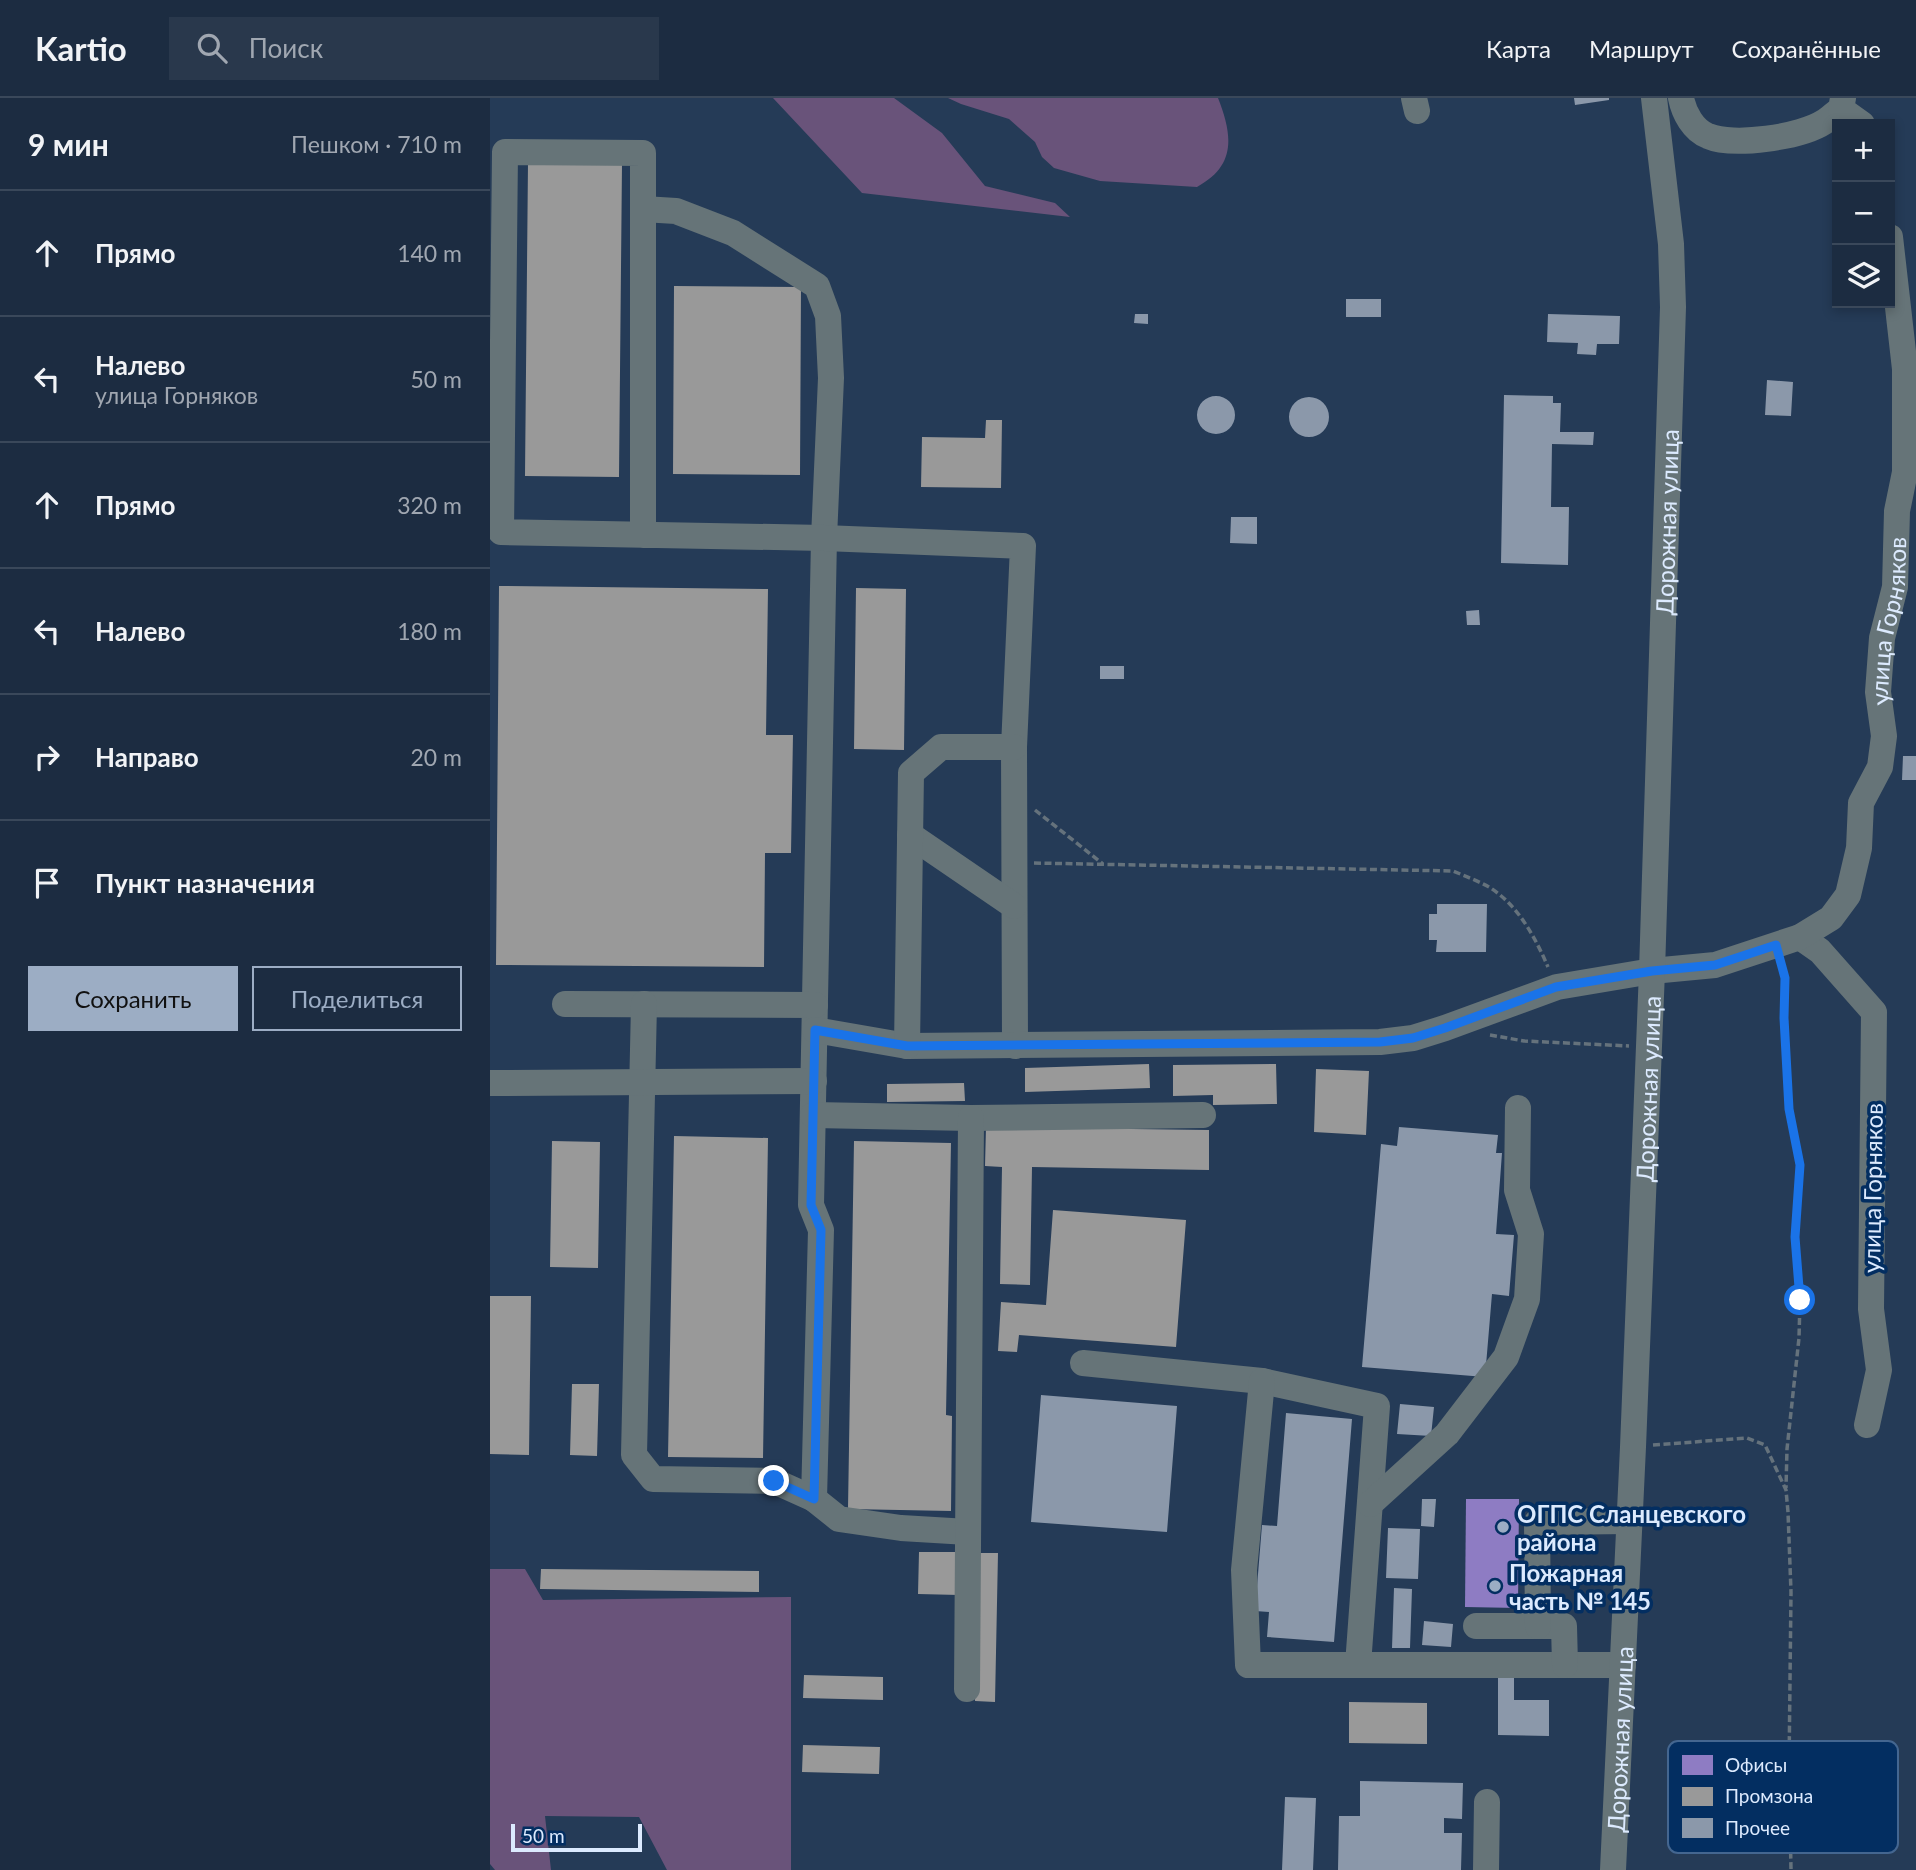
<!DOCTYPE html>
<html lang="ru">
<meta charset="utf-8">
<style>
:root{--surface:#1c2c41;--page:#29384c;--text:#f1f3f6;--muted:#a0a7b1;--line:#3a485a;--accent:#9cadc4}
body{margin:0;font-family:Lato,sans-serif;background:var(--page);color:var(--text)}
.controls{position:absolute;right:21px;top:21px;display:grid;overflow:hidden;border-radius:0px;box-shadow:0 4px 10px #0003}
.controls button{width:63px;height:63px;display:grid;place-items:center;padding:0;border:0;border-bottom:2px solid var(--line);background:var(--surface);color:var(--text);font:35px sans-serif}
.scale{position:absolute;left:21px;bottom:18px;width:131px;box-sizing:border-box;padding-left:7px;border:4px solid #dceafe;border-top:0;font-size:19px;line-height:24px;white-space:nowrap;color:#dceafe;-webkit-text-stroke:5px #032e61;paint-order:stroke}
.stop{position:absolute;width:21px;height:21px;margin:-16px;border:5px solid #1a73e8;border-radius:50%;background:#fff}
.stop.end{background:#1a73e8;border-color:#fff;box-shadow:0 2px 7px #0008}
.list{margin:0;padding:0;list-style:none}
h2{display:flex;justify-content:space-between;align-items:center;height:91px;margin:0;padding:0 28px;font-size:30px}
h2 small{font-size:23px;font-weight:400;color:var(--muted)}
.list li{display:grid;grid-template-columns:46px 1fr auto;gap:21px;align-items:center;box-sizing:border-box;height:126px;padding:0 28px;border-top:2px solid var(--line)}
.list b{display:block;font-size:26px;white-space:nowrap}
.list p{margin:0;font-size:23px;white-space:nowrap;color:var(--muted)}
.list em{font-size:23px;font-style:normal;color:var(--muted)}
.actions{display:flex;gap:14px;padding:21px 28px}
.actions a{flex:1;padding:16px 0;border:2px solid var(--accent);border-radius:0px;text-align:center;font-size:24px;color:var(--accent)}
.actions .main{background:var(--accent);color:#111}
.icon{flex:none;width:38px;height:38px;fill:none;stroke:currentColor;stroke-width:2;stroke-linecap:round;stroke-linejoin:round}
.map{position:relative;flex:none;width:1426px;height:1772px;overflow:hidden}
header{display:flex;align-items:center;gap:42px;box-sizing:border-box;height:98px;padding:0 35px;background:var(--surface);border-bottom:2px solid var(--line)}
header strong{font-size:33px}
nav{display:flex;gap:38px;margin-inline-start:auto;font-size:24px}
.search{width:490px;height:63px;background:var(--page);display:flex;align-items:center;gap:18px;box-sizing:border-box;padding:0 24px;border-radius:0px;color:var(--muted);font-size:26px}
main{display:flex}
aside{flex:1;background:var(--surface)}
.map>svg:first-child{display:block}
.green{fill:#69537a}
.offices{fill:#8e7cc3}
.industry{fill:#999}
.building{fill:#8b98aa}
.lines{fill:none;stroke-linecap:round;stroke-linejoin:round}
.path{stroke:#65727c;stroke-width:3.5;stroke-dasharray:7 3.5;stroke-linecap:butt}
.minor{stroke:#667478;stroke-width:26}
.route{stroke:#1a73e8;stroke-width:9}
.poi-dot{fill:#9cadc4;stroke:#032e61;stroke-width:2.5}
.labels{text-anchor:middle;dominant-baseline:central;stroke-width:7;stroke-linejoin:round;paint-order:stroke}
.street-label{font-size:24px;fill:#dceafe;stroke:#032e61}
.poi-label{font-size:24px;font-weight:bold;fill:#dceafe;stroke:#032e61;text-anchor:start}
.key{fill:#032e61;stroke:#446690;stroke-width:2}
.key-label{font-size:19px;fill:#dceafe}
</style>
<header>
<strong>Kartio</strong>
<div class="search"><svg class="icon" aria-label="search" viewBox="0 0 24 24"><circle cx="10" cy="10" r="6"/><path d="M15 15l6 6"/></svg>Поиск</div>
<nav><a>Карта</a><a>Маршрут</a><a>Сохранённые</a></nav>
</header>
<main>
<aside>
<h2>9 мин<small>Пешком · 710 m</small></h2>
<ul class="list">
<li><svg class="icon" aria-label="ahead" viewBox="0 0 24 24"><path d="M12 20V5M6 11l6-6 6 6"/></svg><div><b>Прямо</b></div><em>140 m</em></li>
<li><svg class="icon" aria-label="left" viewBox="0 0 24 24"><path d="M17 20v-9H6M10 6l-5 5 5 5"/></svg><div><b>Налево</b><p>улица Горняков</p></div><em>50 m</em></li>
<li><svg class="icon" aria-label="ahead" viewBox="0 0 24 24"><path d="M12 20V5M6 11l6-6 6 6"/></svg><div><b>Прямо</b></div><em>320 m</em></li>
<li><svg class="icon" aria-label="left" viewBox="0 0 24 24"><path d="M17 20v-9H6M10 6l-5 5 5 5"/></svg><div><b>Налево</b></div><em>180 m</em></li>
<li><svg class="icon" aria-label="right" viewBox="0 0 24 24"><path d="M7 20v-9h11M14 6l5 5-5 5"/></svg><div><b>Направо</b></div><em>20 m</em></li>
<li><svg class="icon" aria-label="arrive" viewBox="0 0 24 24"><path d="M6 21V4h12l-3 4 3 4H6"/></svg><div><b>Пункт назначения</b></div></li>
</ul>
<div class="actions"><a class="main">Сохранить</a><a>Поделиться</a></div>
</aside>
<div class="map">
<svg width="1426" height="1772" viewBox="0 0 1426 1772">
<rect width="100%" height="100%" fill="#253b57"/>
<!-- green -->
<path class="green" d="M283 0H404L452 35 495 88 565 105 580 119 372 95Z
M458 0H728C743 38 746 68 707 89L610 83 564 70 552 59 545 44 519 21 471 6Z
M0 1471H35L53 1502 301 1499V1772H177L149 1719 55 1718 61 1772H5L0 1766Z"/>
<!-- offices -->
<path class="offices" d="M976 1401H1029L1028 1510 975 1509Z"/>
<!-- industry -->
<path class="industry" d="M38 64 132 65 129 379 35 378Z
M184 188 311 189 310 377 183 376Z
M496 322H512L511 390 431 389 432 339 495 340Z
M9 488 278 491 276 637H303L301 755H275L274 869 6 867Z
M366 490 416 491 414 652 364 651Z
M659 966 660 990 535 994V970Z
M786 966 787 1006 723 1007V997L683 998V967Z
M826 971 879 973 876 1037 824 1034Z
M474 985 475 1003 397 1004V986Z
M496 1029 719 1032V1072L542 1069 540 1187 510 1186 512 1069 495 1068Z
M184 1038 278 1040 273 1360 178 1359Z
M62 1043 110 1044 108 1170 60 1169Z
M364 1043 461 1045 456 1317 462 1318 461 1413 358 1411Z
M563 1112 696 1122 686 1249 529 1237 527 1254 508 1253 511 1204 556 1207Z
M0 1198H41L39 1357 0 1356Z
M82 1286H109L107 1358 80 1357Z
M429 1454H470L469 1497 428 1496Z
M488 1455H508L505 1604 485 1603Z
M51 1471 269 1473V1494L50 1491Z
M314 1577 393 1579V1602L313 1600Z
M859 1604 937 1605V1646L859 1645Z
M313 1647 390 1649 389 1676 312 1674Z"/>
<!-- building -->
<path class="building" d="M1084 0H1119V2L1085 7Z
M856 201H891V219H856Z
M645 216H658V226L644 225Z
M1058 216 1130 218 1129 246H1107L1106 257 1087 256 1088 245 1057 244Z
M1277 282 1303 284 1301 318 1275 317Z
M1014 297 1063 298V305H1071L1070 334H1104L1103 347 1062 346 1061 409H1079L1078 467 1011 465Z
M707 317a19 19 0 1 1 38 0a19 19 0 1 1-38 0Z
M799 319a20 20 0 1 1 40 0a20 20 0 1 1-40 0Z
M741 419H767V446L740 445Z
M989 512 990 527H977L976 513Z
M610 568H634V581H610Z
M1413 658H1426V682H1412Z
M947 806H997L996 854H946L947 842H939V816H947Z
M909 1029 1008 1037 1006 1055H1012L1006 1136 1024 1137 1019 1198 1002 1196 995 1279 872 1269 891 1046 907 1048Z
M551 1297 687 1308 677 1434 541 1424Z
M910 1306 944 1309 941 1338 907 1336Z
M796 1315 862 1321 844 1544 777 1539 779 1514 765 1513 772 1427 787 1428Z
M932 1401H946L944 1429 931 1428Z
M898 1430 930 1431 928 1481 896 1480Z
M904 1490 922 1491 920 1550H902Z
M934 1523 963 1526 961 1549 932 1547Z
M1008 1576H1024V1602H1059V1638L1008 1637Z
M870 1683 973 1685 972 1721 954 1720V1735H972L971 1772H848L849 1718H870Z
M795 1699 826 1700 823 1772H792Z"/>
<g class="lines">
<!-- path -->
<path class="path" d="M545 712 613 766
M544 765 963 773C975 778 988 783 999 789 1028 807 1045 839 1058 869
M1291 865 1295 880 1299 1011 1310 1067 1305 1139 1310 1202 1309 1240 1297 1351 1296 1390
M1000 937 1034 943 1139 948
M1163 1347 1257 1340 1275 1347 1296 1392 1298 1414 1301 1494 1299 1672 1301 1772"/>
<!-- minor -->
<g class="minor">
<path d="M924 0 927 13"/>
<path d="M1191 0C1194 15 1203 32 1218 38 1243 49 1311 39 1334 24 1340 20 1345 15 1351 11L1353 0"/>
<path d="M1351 11 1372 26"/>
<path d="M153 111 186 113 243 135 327 188 338 218 341 280 334 440 321 1107 331 1132 324 1401"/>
<path d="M153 437V55L15 54 11 434 334 440 533 448 524 649 525 948"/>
<path d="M420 737 524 808"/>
<path d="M1310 839 1330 853 1384 914 1381 1211 1389 1272 1377 1327"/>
<path d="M75 906 325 907"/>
<path d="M154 906 144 1357 163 1381 284 1383 324 1401 349 1421 411 1430 478 1434"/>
<path id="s1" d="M325 932 417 948 890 944 923 940 955 930 1067 889 1162 873 1225 867 1310 839 1341 820 1358 797 1369 750 1371 705 1390 669 1394 638 1388 594 1392 540 1405 489 1407 413 1415 374V271L1400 139"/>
<path d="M417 948 421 675 451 649H524"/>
<path d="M0 985 324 983"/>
<path d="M323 1017 481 1020 713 1017"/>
<path d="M593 1265 772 1283 887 1308 868 1567"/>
<path d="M772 1283 754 1472 758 1567H1133"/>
<path d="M880 1406 957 1336 1016 1259 1037 1201 1041 1136 1027 1092 1028 1010"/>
<path d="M986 1528H1074L1075 1567"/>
<path d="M1048 1528 1047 1424 1140 1423"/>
<path d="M477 1591 481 1020"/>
<path d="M996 1772 997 1704"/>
<path id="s2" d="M1123 1772 1143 1349 1162 873 1183 209 1181 146 1164 0"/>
</g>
</g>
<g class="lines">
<!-- route -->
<path class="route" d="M284 1383 324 1401 331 1132 321 1107 325 932 417 948 890 944 923 940 955 930 1066 889 1162 873 1225 867 1286 847 1295 880 1294 920 1299 1011 1310 1067 1305 1139 1310 1202"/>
</g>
<!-- markers -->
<g class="poi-dot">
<circle cx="1013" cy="1429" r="7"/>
<circle cx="1005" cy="1488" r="7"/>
</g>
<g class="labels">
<!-- street labels -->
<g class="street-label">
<text stroke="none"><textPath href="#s2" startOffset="1349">Дорожная улица</textPath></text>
<text stroke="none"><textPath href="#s1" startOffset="1348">улица Горняков</textPath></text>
<text stroke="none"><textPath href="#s2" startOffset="782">Дорожная улица</textPath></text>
<text transform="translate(1382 1090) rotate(-89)">улица Горняков</text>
<text stroke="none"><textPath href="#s2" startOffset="131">Дорожная улица</textPath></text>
</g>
<!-- poi labels -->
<g class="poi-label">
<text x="1027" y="1415">ОГПС Сланцевского<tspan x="1027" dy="28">района</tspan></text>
<text x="1019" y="1474">Пожарная<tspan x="1019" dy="28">часть № 145</tspan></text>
</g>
</g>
<!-- legend -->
<rect x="1178" y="1643" width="230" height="112" rx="10" class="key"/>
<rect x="1192" y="1657" width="31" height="20" fill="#8e7cc3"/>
<rect x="1192" y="1689" width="31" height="19" fill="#999"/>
<rect x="1192" y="1720" width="31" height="20" fill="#8b98aa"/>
<g class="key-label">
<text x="1235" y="1674">Офисы</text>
<text x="1235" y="1705">Промзона</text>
<text x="1235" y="1737">Прочее</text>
</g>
</svg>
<div class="controls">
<button>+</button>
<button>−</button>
<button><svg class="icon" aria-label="layers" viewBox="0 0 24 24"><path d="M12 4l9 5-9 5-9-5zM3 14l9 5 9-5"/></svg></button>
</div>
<div class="scale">50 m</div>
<div class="stop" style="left:1310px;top:1202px"></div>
<div class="stop end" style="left:284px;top:1383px"></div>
</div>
</main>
